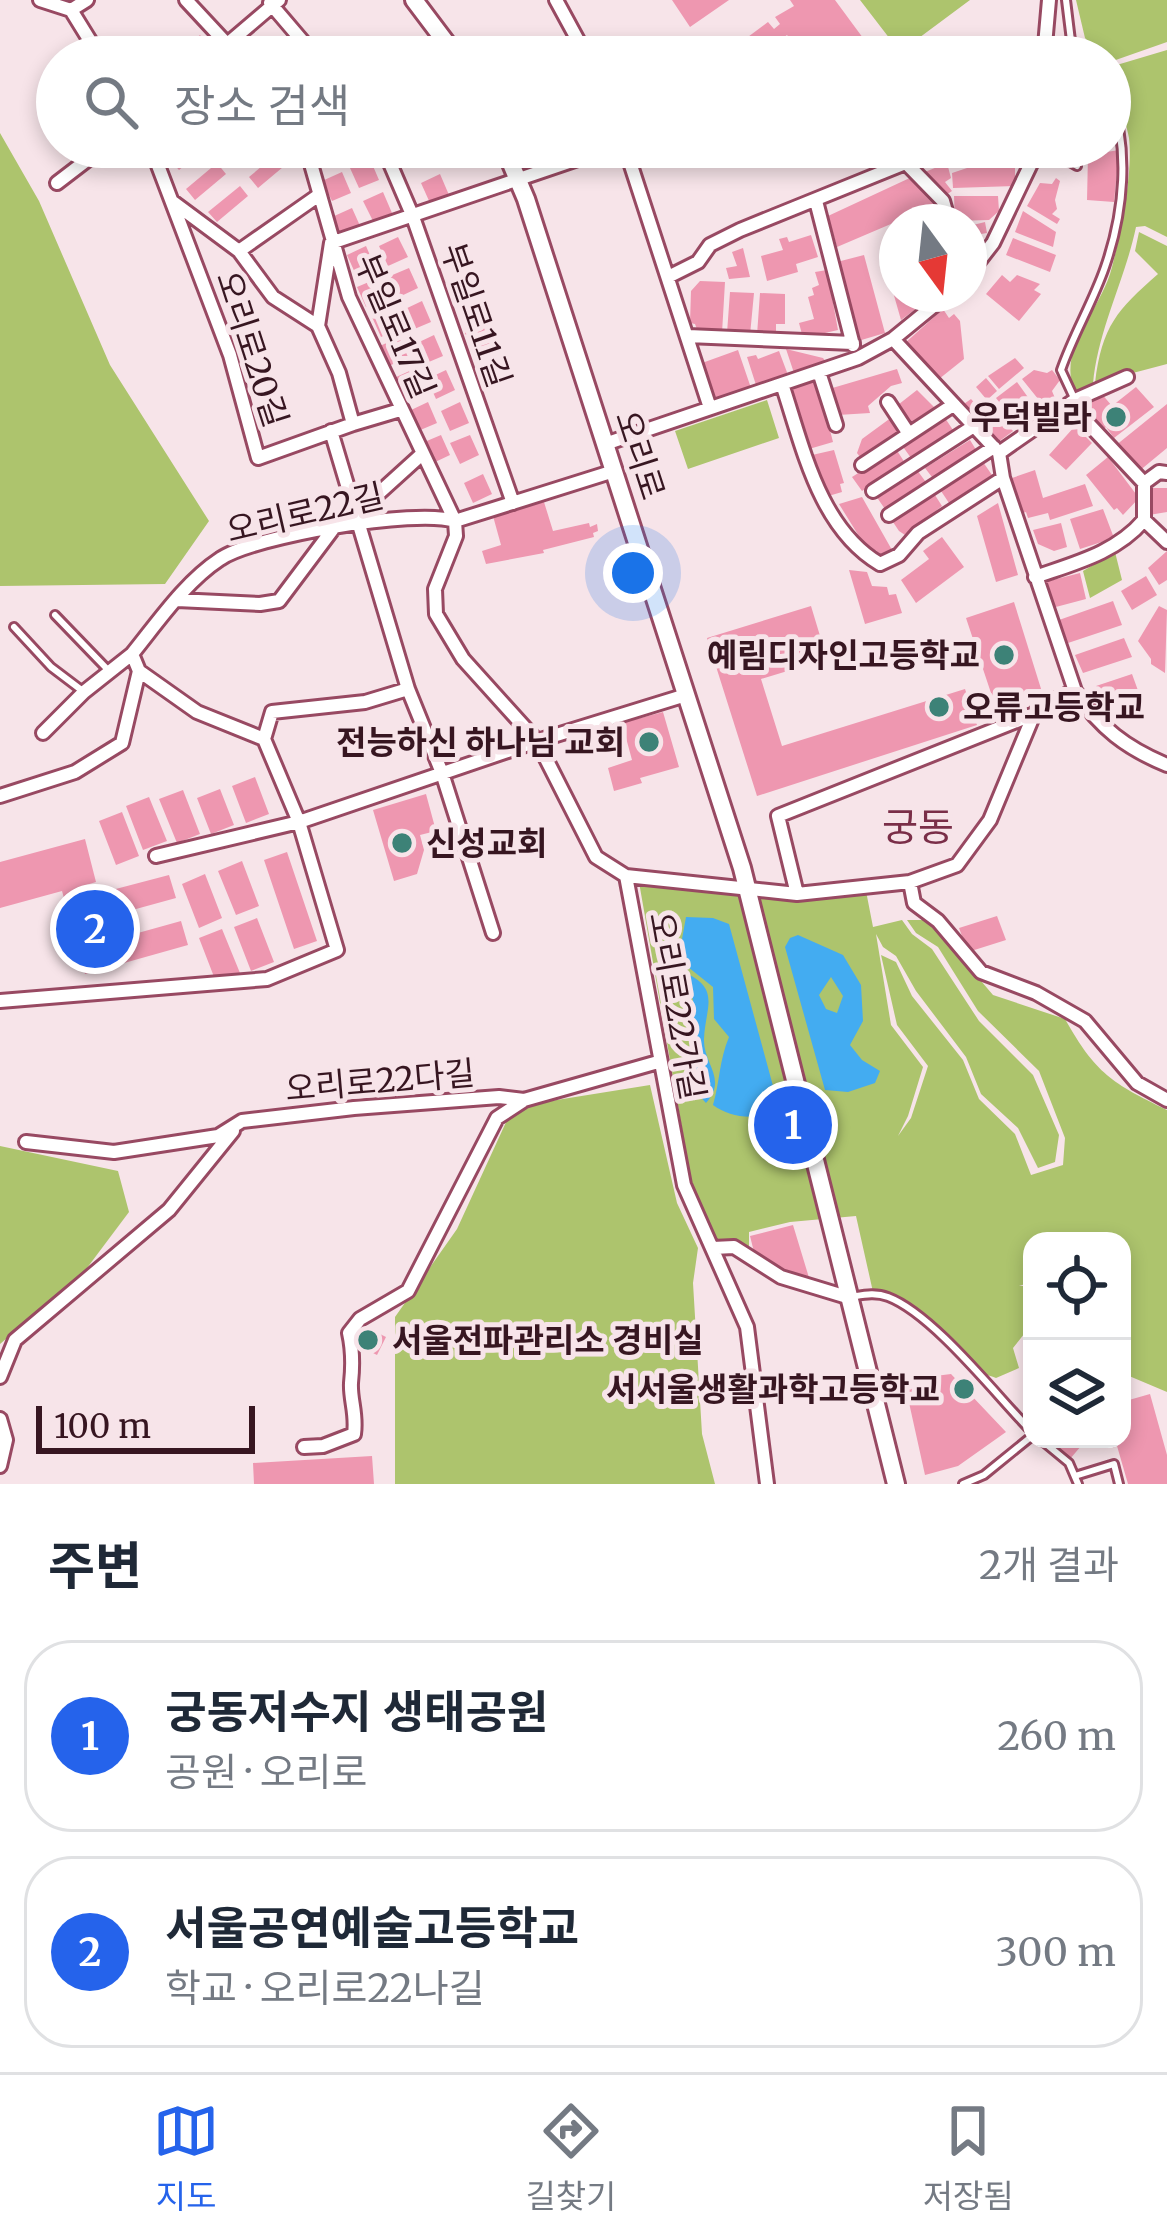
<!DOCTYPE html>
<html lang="ko">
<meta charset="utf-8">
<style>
:root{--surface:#fff;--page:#f2f2f3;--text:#1f2937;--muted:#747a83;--line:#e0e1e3;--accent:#2563eb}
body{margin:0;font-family:Merriweather,"Noto Sans KR",serif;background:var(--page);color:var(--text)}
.controls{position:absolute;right:36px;bottom:36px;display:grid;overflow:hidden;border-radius:24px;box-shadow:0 6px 18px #0003}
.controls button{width:108px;height:108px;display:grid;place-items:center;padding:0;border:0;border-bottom:3px solid var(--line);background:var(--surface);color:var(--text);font:60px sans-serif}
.compass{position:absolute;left:879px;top:204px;width:108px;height:108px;border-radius:50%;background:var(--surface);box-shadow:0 6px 18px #0003;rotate:165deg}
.scale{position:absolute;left:36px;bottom:30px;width:219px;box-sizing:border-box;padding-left:12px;border:6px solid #371621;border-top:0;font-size:33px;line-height:42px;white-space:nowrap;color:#371621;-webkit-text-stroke:9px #f7e4e9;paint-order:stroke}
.you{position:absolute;left:633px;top:573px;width:42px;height:42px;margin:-30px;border:9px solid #fff;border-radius:50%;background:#1a73e8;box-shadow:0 0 0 18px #1a73e833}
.badge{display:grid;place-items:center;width:78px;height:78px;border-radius:50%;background:var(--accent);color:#fff;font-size:39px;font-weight:700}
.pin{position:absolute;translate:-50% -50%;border:6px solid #fff;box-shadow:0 3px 12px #0006}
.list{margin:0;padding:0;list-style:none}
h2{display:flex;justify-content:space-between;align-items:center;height:156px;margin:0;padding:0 48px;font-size:51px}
h2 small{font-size:39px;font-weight:400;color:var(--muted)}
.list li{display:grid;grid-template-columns:78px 1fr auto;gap:36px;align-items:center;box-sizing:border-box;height:192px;margin:0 24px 24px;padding:0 24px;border:3px solid var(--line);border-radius:48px}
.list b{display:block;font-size:45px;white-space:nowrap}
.list p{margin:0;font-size:39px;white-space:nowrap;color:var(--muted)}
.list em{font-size:39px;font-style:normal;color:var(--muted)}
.icon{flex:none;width:66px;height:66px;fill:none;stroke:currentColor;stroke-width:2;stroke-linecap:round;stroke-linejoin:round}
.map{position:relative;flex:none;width:1167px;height:1484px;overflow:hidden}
.search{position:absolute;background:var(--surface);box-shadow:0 6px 18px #0003;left:36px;right:36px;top:36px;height:132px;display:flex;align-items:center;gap:30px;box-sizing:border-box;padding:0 42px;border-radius:66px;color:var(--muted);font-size:45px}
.sheet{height:588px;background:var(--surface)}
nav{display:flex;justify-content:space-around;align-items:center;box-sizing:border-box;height:168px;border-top:3px solid var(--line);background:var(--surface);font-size:33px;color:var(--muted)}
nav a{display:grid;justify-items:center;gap:6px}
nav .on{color:var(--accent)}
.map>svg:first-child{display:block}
.green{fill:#adc46d}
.water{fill:#43acf1;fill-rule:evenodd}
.building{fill:#ee97b0}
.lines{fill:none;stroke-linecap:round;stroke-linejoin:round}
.lane-casing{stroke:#984962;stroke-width:12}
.street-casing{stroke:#984962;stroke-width:18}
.secondary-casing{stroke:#984962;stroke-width:22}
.lane{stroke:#fff;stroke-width:6}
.street{stroke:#fff;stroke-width:12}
.secondary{stroke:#fff;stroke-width:16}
.poi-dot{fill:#3d8277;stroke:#f7e4e9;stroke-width:4.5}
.labels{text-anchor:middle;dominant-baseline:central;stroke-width:10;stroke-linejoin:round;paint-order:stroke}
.street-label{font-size:33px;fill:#371621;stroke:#f7e4e9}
.poi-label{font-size:33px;font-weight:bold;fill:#371621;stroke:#f7e4e9;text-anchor:end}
.quarter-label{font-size:39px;fill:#7a2e48;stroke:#f7e4e9}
</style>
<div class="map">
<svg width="1167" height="1484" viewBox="0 0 1167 1484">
<rect width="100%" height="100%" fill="#f7e4e9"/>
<!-- green -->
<path class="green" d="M860 0H970L900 52Z
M1076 0H1167V42L1110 62V57H1103L1085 38Z
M1167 50V237L1145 226 1136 227C1125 280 1098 329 1093 384L1075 394C1056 346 1101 312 1112 267 1121 232 1133 173 1129 138 1125 113 1110 93 1110 67Z
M0 133 39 201 110 365 209 521 165 584 0 586Z
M1139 232 1167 246V364L1095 383C1102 326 1117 310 1158 274L1135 251Z
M767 400 779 438 688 469 675 431Z
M1115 552 1122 580 1090 598 1083 571Z
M639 882 803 901 866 891 873 927 902 920 912 934 932 949 979 1021 1033 1075 1059 1135 1055 1162 1038 1168 1018 1128 981 1094 966 1057 916 991 896 956 883 947 876 934 891 1025 923 1067 908 1116 898 1136 911 1118 928 1066 897 1025 881 955 896 962 912 996 963 1060 979 1099 1015 1134 1031 1175 1063 1165 1065 1138 1039 1071 978 1011 938 947 916 933 907 920H929L993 995 1065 1019C1096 1074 1112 1083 1167 1110V1392L1122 1373V1241H1032V1282L1019 1286H1032V1324L1013 1348 1019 1368 996 1378C988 1375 977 1372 970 1366 934 1338 927 1301 873 1292L856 1216 790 1222 749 1232V1251L714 1244 693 1192Z
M650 1085 677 1203 698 1248 693 1283 702 1434 715 1484H395V1317L457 1229 513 1107Z
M0 1146 118 1171 129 1212 84 1272 0 1344Z"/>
<!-- water -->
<path class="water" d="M686 917 713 918 729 924 779 1108C760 1121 732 1119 713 1105 720 1081 719 1061 729 1037L714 1019 713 987 688 967 682 939Z
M798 935 843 955 861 985 863 1021 850 1045 862 1060 880 1071 875 1083 848 1092 825 1090 785 947 790 938ZM831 977 843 996 837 1013 826 1009 819 995Z
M683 972C722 988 705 1008 704 1039 703 1064 728 1079 706 1103L694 1090 696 1068 688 1031 693 1000Z"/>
<!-- building -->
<path class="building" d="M672 0H729L690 27Z
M790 0H835L877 57H804L787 35 768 49 773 57H721L768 22 774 29 780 24 775 17 794 6Z
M200 35 208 45 194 57H173Z
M992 36 1012 57H965Z
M185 147H207L179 170 170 160Z
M234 147H256L239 161 230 150Z
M1119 150 1114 202 1087 200 1088 155Z
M280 151 289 162 258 188 249 177Z
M370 159 379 180 359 188 350 168Z
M217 163 226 174 195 200 186 189Z
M947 163 951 178 945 182 952 191 943 197 920 174Z
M1015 164V186L953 188 952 173 970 167Z
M342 172 351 193 332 201 322 181Z
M440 174 449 195 430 203 421 183Z
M914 176 940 203 837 247 828 216Z
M1056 178 1060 181 1055 200 1057 209 1052 214 1060 219 1057 224 1027 206 1040 183 1052 184Z
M240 186 248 196 217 222 208 212Z
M383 192 392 213 373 221 363 201Z
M954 196H998L999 211 989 220 955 221Z
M352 208 361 228 341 237 332 217Z
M1023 211 1056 232 1053 247 1015 232Z
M985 222 987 233 981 234 982 240 969 244V226Z
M811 235 818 257 796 264 798 272 767 281 761 256 783 250 779 239 787 237 789 242Z
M398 237 408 257 388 266 379 246Z
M1013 238 1056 255 1050 272 1006 255Z
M897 245V294H918L921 305 901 320 881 250Z
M366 246 375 267 356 275 347 255Z
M743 248 750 277 729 279 726 268 737 266 732 252Z
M864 255 885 333 858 341 837 262Z
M409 268 418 288 399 297 390 276Z
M827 270 838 330 803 338 799 323 814 319 808 297 814 295 812 288 819 285 815 272Z
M1002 275 1010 282 1017 275 1040 284 1034 290 1041 294 1019 321 986 294Z
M376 279 385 299 366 307 357 287Z
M700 281 725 282 722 333 698 332 695 324 690 323 691 291Z
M730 292 754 293 750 335 727 333Z
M760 293 785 294V324H776V335H757Z
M422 301 431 322 412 330 403 310Z
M391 308 400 328 381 337 372 317Z
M943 309 949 318 954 314 960 321 964 359 939 379 905 343Z
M485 324 494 345 474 353 465 333Z
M434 335 443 356 424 364 415 344Z
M399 337 408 357 389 366 380 346Z
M786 349 823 358 826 362 794 373Z
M738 350 751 388 715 400 702 363Z
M779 351 788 375 756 385 747 357 756 355 758 359Z
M1015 358 1024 368 999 389 988 376Z
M414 369 423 389 404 398 394 378Z
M897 369 902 383 891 386 868 406 870 413 838 415 829 389Z
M446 370 455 390 436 399 427 379Z
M1034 370 1047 373 1052 370 1060 380 1052 391 1057 403 1047 410 1022 379Z
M986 378 997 391 987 400 976 387Z
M817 379 833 442 809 449 789 388Z
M1017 382 1040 414 1020 429 996 398Z
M1136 387 1154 407 1114 438 1106 427 1101 431 1083 407 1101 393 1112 406Z
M917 390 938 411 910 429 894 408Z
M971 399 982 411 991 403 1013 431 997 443 961 406Z
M428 402 437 423 418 431 409 411Z
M460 402 469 423 450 431 441 411Z
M1167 404V448L1138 472 1115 446Z
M943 415 953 430 911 458 901 444Z
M892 417 903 434 863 461 857 453 862 439Z
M1075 426 1092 443 1066 470 1049 455Z
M441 435 450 455 431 464 422 443Z
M470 435 479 455 460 464 450 443Z
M970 440 978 453 935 481 925 468Z
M896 449 905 463 862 491 852 477Z
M834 450 844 483 840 484 842 492 825 497 812 455Z
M1108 457 1139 498 1123 515 1117 508 1114 510 1086 475Z
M983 462 992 475 949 503 941 491Z
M917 470 928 485 887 512 876 496Z
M1035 470 1043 498 1085 484 1093 506 1050 520 1048 513 1028 518 1026 512 1023 513 1012 478Z
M483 474 492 494 473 503 464 483Z
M1152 488H1167V512L1149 515Z
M933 492 942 506 905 535 899 531 891 519Z
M862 497 892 550 880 557 876 550 870 554 839 504Z
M544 502 553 531 589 523 590 527 597 524 598 531 593 533 594 537 543 550 544 553 486 564 482 551 501 545 493 516Z
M998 503 1018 575 996 582 977 516Z
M1103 509 1114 538 1080 549 1070 519Z
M1061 523 1067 547 1054 551 1038 544 1033 530Z
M942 537 964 567 916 603 901 580 929 559 923 551Z
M1167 551V580L1159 585 1148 568Z
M849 570 867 572 872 586 887 587 889 595 896 594 902 613 865 624Z
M1080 573 1086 599 1052 608 1045 582Z
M1146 576 1157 595 1132 610 1121 591Z
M1113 601 1122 625 1068 643 1059 620Z
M1014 602 1042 692 1022 698 1027 714 1001 723 966 618Z
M811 606 827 659 761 679 782 746 965 689 977 725 757 796 707 638Z
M1159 606 1167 610 1165 673 1151 664V659L1138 641Z
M1124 638 1132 657 1083 673 1075 655Z
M1132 674 1140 696 1104 708 1096 686Z
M663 712 679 767 640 778 642 783 614 791 608 768 632 760 622 723Z
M255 777 269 814 246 823 232 786Z
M220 789 234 825 211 834 197 798Z
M183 790 200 834 177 843 159 799Z
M426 794 436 831 420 835 424 850 417 874 394 881 373 810Z
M149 797 167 841 143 850 126 806Z
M122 812 139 856 116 865 99 821Z
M85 839 96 882 86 885 89 896 169 875 176 898 96 920 102 943 181 921 188 945 85 974 62 891 0 908V862Z
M287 852 317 941 294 949 264 860Z
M242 861 259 906 236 915 218 871Z
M205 874 222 918 199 928 182 884Z
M997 916 1006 940 968 952 959 928Z
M257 918 274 962 251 971 234 927Z
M222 929 240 973 216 982 199 938Z
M793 1225 810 1281 802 1282 755 1256 750 1236Z
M366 1327 386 1337 377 1355 355 1344 354 1329Z
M951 1374 1006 1432 958 1466 925 1475 904 1380Z
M1150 1394 1167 1455V1484H1128L1115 1439H1122V1402Z
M1048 1439H1087L1070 1459Z
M372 1456 374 1484H254L253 1463Z"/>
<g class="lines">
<defs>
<path id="lane" d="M1066 0 1073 57
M1044 147 1077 166 1072 147
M1075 400 1061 370C1073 335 1093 302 1105 267 1124 212 1130 149 1110 94
M55 615 109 671
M14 627 51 667 84 692
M850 1297C863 1295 875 1292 888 1297 933 1314 996 1395 1032 1432
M1040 1439 1069 1463 1078 1484
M1075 1476 1114 1464 1119 1484
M963 1484 984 1475 1032 1436"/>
<path id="street" d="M40 0 71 10
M87 0 71 10 100 57
M186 0 239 57
M556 0 587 57
M270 3 316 57
M212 57 279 0
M1044 57 1049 0
M151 147 230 355 258 458 353 424 339 373 318 326 331 243 613 147
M302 147 309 157 349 297 455 521 456 536 435 589 436 614 463 659 537 741 596 857 626 876 684 1185 747 1327 767 1484
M383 147 413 217 513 503
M625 147 710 408
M905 162 943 201 949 222
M57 183 104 147
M816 201 853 345
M173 202 239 251 273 297 318 326
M239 251 319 195
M969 274 993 243 1039 147
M668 277 698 262 710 245 740 230 945 147
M688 336 853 343
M893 339 999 453 1003 478 1075 691C1100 728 1126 748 1167 765
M819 372 836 425
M782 384C803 447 819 528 880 564L899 555 918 533 1003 478
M1075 400 1127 377
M888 402 909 434
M353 424 400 410
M331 431 408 689 442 773 493 933
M605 444 858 358 893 339 948 294
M999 453 1075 400 1085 420 1144 483V520C1116 553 1075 563 1035 577
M862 465 953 405
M1144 483 1159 472 1167 473
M873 491 974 426
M357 513 421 455
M889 515 994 447
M1144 520 1167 542
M177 600 260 604 279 601 333 529
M139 671 197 712 264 739
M43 733 84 692 132 654
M0 796 75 772 122 743 139 671 132 654C158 622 185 582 220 559 253 536 417 508 455 521L614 471
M156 856 299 822 537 741 686 695
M626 876 797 894 910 882 957 865 990 820 1034 714 1045 704 1075 691
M910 882 914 903 938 921 981 972 1036 993 1085 1021 1137 1083 1167 1100
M797 894 778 816 1034 714
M0 1001 267 979 337 950 299 822 264 739 272 712 365 702 408 689
M26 1142 114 1152 218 1136 242 1121 354 1108 499 1097 524 1100 658 1062
M713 1248 734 1247 781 1277 847 1297
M0 1377 15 1340 169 1210 233 1131
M0 1419 6 1440 0 1466
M304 1447 323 1446 354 1434C357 1414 350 1400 351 1383 353 1365 353 1351 349 1333L360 1319 408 1291 497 1118 523 1101"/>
<path id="secondary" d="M414 0 457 57
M504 147 526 199 742 868 896 1484"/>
</defs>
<!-- lane casing -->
<use href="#lane" class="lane-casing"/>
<!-- street casing -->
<use href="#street" class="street-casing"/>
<!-- secondary casing -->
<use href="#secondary" class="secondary-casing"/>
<!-- lane -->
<use href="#lane" class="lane"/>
<!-- street -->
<use href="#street" class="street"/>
<!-- secondary -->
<use href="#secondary" class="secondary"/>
</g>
<!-- markers -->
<g class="poi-dot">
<circle cx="1116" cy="417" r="12"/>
<circle cx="1004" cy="655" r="12"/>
<circle cx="939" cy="707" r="12"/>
<circle cx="649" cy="742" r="12"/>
<circle cx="402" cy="843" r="12"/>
<circle cx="368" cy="1340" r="12"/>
<circle cx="964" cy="1389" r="12"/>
</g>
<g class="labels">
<!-- street labels -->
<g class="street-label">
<text transform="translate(476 315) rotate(71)">부일로11길</text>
<text transform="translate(395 326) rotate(67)">부일로17길</text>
<text transform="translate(252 349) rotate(72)">오리로20길</text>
<text transform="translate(640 455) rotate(72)">오리로</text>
<text transform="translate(305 513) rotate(-13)">오리로22길</text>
<text transform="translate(677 1006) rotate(80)">오리로22가길</text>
<text transform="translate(380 1081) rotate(-5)">오리로22다길</text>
</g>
<!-- poi labels -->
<g class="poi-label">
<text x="1092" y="417">우덕빌라</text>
<text x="980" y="655">예림디자인고등학교</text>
<text x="963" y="707" text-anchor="start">오류고등학교</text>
<text x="625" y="742">전능하신 하나님 교회</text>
<text x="426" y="843" text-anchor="start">신성교회</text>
<text x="392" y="1340" text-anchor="start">서울전파관리소 경비실</text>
<text x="940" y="1389">서서울생활과학고등학교</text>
</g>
<!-- quarter labels -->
<g class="quarter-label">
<text x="918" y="827">궁동</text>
</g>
</g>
</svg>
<div class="controls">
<button><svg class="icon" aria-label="locate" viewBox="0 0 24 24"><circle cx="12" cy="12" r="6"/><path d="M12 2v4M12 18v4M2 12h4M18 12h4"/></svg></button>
<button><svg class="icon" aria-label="layers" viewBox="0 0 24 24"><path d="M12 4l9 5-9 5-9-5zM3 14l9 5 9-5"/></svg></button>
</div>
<svg class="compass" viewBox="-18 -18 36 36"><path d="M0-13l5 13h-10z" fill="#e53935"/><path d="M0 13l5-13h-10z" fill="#747a83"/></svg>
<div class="scale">100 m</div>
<div class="you"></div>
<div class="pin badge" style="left:793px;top:1125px">1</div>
<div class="pin badge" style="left:95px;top:929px">2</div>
<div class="search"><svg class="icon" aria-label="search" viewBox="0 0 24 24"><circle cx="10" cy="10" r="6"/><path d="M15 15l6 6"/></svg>장소 검색</div>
</div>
<section class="sheet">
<h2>주변<small>2개 결과</small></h2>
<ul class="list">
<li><span class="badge">1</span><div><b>궁동저수지 생태공원</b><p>공원 · 오리로</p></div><em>260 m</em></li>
<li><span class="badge">2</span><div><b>서울공연예술고등학교</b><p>학교 · 오리로22나길</p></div><em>300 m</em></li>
</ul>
</section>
<nav>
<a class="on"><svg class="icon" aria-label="map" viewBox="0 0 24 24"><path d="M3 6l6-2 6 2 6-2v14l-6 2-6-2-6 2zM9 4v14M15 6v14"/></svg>지도</a>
<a><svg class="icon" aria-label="directions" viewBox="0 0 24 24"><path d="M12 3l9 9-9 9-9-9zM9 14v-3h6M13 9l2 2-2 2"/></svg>길찾기</a>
<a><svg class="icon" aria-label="saved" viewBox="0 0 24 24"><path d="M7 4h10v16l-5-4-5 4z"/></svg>저장됨</a>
</nav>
